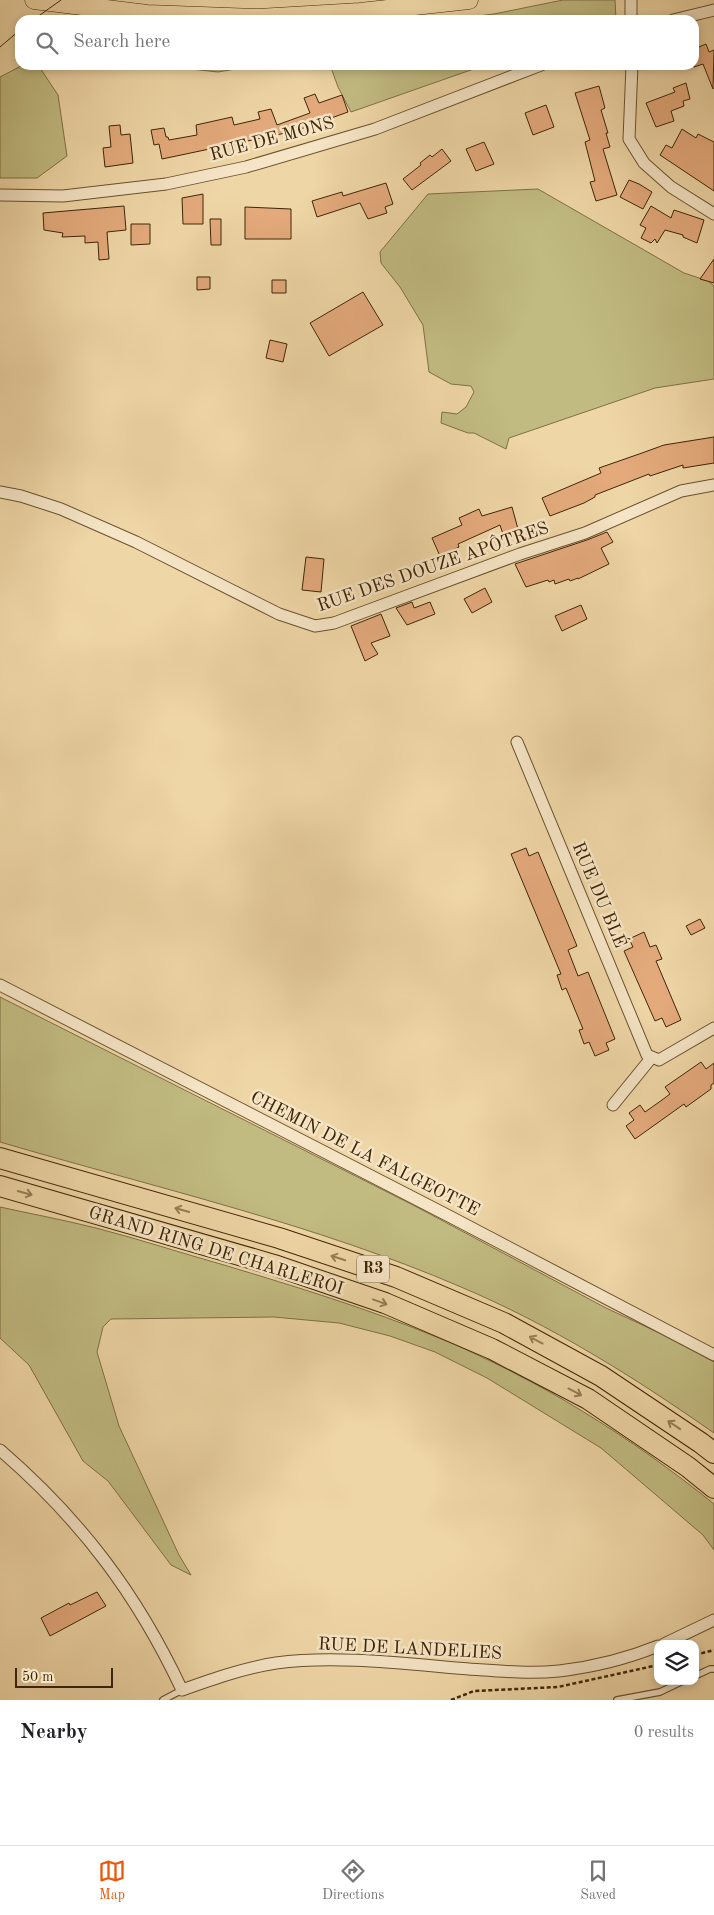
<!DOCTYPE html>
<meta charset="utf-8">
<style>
:root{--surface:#fff;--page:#f2f2f2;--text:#202124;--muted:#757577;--line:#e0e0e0;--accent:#ea580c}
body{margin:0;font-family:"Old Standard TT",serif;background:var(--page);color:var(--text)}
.controls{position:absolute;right:15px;bottom:15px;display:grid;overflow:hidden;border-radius:10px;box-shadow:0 2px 8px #0003}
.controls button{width:45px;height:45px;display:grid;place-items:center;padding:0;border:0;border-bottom:1px solid var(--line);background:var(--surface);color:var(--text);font:25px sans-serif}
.scale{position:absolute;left:15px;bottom:12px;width:98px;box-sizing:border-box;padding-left:5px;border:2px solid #3f2606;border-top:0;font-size:14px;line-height:18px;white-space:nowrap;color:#3f2606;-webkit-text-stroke:4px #f5e4c5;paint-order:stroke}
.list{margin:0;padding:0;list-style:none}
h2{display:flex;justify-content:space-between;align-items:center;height:65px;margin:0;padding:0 20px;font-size:21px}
h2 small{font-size:16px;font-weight:400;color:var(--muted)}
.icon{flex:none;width:28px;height:28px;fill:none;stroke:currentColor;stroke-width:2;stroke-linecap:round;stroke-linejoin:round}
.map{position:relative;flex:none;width:714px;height:1700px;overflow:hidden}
.search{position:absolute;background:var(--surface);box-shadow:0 2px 8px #0003;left:15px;right:15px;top:15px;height:55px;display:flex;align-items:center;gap:12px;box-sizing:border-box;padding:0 18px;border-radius:15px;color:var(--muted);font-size:19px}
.sheet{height:145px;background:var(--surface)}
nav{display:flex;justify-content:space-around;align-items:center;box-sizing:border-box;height:70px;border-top:1px solid var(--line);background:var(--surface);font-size:14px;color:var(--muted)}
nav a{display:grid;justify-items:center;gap:2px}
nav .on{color:var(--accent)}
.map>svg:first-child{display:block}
.green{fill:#c1bb81;stroke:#807044}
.building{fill:#e4aa7c;stroke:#3f2606}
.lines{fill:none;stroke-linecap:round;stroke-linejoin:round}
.service-casing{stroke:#6b522e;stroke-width:8}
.minor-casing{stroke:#6b522e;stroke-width:13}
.trunk-casing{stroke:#3f2606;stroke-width:19}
.motorway-casing{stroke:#3f2606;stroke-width:22}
.path{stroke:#3f2606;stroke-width:2.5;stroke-dasharray:4 2.5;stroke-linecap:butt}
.service{stroke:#f5e4c5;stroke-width:5.5}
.minor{stroke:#f5e4c5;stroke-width:11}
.trunk{stroke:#efd6a6;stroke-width:18}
.motorway{stroke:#efd6a6;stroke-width:20}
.tram{stroke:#3f2606;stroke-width:1}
.oneway{stroke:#977e56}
.labels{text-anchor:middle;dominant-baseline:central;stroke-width:5;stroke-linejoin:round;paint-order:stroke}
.shield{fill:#f5e4c5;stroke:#765f3f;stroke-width:1}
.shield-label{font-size:16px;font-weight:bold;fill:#3f2606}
.street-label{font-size:18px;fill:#3f2606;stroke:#f5e4c5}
</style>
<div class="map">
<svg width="714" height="1700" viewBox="0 0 714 1700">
<rect width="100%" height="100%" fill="#efd6a6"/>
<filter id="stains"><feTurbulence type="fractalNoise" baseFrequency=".004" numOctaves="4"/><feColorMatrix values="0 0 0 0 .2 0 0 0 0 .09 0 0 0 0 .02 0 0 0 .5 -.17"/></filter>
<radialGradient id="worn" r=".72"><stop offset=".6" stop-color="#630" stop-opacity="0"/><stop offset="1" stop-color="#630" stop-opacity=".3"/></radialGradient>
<!-- green -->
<path class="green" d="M563 0H615L616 19 445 20 494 14Z
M23 65H38L58 95 67 156 37 178H0V77Z
M156 65H258L218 72Z
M330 65H485L351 112 338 87Z
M538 189 684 273 708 281 714 286V379L655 388 509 438 506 449 474 433H468L441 423 442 412 457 414 466 407 474 392 471 386 451 384 429 372 423 325 400 287 381 263 380 252 428 194Z
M0 997 413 1205 606 1308 683 1344 714 1362V1433C634 1377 551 1325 461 1287 315 1224 153 1187 0 1142Z
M0 1207C32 1214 64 1220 96 1228 139 1239 181 1253 224 1265 297 1287 369 1309 439 1338 538 1379 631 1437 714 1504V1550L703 1535 601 1448 487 1378 435 1352 390 1336 339 1323 274 1317 111 1319 103 1327 97 1352 119 1426 179 1555 191 1575 171 1565 108 1481 83 1461 29 1365 0 1338Z"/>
<!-- building -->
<path class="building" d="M706 44 709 52 714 50 713 89 703 64 694 67V49Z
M686 83 690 99 683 101 684 106 671 111 674 121 656 127 646 103 675 92 673 88Z
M599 86 605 108 601 110 608 133H606L610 147 603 149 617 195 596 201 590 182 595 181 585 142 590 140 575 93Z
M315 94 319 103 342 95 348 112 295 131 162 159 159 144 154 145 151 130 164 128 166 137H168L169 140 197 135 196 125 232 117 234 125 260 119 258 112 271 109 277 125 310 113 304 98Z
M546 105 554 127 533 135 525 113Z
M120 125 121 135 130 134 133 163 105 167 103 148 111 147 109 126Z
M682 129 696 138 698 134 714 142V191L660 155 666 145 672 148Z
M484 142 494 164 476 171 466 149Z
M442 149 451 161 412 190 403 179 421 165 420 163 430 155 432 157Z
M629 180 639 184 652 192 643 209 620 197Z
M386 183 393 204 385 207 387 213 368 219 360 203 317 217 312 201 342 192 343 196Z
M203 194V224H183L182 198Z
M124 206 126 230 107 232 109 259 99 260 98 242 85 243V236L62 237 63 233 44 230 43 213Z
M651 206 671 218 674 210 704 220 697 243 683 237V235L665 230 657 243 655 239 651 243 641 238 646 228 640 225Z
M245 207 291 209V239H245Z
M210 219H221V245H211Z
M131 224H150V244L131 245Z
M714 259V283L700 279Z
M197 277H210V289L197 290Z
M272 280H286V293H272Z
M363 292 383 325 329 356 310 323Z
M270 340 287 344 283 362 266 358Z
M714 437V463L683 468V465L650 476 649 474 595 495V497L584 503 550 516 542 498 601 473 599 468 642 453 664 445Z
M512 507 518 529 503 534 500 525 458 544 459 547 440 556 432 538 462 525 459 518 479 509 482 516Z
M607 532 613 542 601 548 609 564 578 579V578L570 581 569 579 555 584 554 580 549 582 548 580 526 587 515 564 587 540Z
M306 557 324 559 321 592 302 590Z
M485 588 492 602 472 613 464 599Z
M412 602 414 608 430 602 435 614 407 625 396 608Z
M581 605 587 619 562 631 555 616Z
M381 614 390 636 371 643 378 654 365 661 351 626Z
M526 848 529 856 538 852 577 946 568 950 578 976 588 972 615 1039 606 1043 609 1050 595 1056 589 1042 584 1044 579 1030 583 1029 566 988 562 990 557 975 561 974 511 854Z
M700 919 705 928 691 935 686 926Z
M644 932 650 947 656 945 662 959 656 961 681 1020 666 1027 662 1018 655 1021 624 951 633 947 629 939Z
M701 1062 706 1069 714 1063V1083L711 1085V1089L686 1107 684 1104 635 1139 626 1126 634 1120 629 1113 640 1105 645 1112 662 1100 670 1094 665 1087Z
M97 1592 106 1606 50 1636 41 1618 69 1603 70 1605Z"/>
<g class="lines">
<defs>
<path id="service" d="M695 1676 710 1669H714
M163 1700 182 1690
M617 1700 660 1692 683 1681"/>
<path id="minor" d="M631 20V0
M673 20 714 10
M632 65 629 139 644 163 671 187 714 214
M0 195 63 196 166 184 246 167 375 129 541 65
M0 492 21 496 61 509 136 542 279 614 315 626 334 623 520 554 585 533 681 491 714 485
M517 742 647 1055 659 1060 714 1028
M0 985 447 1215 714 1355
M613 1105 652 1057
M0 1450C81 1520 137 1594 182 1690 213 1679 244 1668 276 1663 337 1655 407 1664 469 1669 498 1671 529 1674 559 1671 593 1667 626 1659 658 1646
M664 1644 714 1620"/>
<path id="trunk" d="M34 0 147 14 258 18 360 12 469 0"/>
<path id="motorway" d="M0 1158 279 1238 396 1277 504 1323 601 1376 701 1443 714 1453
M0 1186 274 1265 385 1303 492 1349 588 1399 688 1467 714 1488"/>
</defs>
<!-- service casing -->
<use href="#service" class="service-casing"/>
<!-- minor casing -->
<use href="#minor" class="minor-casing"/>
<!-- trunk casing -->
<use href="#trunk" class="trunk-casing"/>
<!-- motorway casing -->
<use href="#motorway" class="motorway-casing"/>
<!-- path -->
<path class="path" d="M695 1655 714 1650
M451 1700 474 1691 558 1687 658 1665"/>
<!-- service -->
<use href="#service" class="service"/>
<!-- minor -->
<use href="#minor" class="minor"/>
<!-- trunk -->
<use href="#trunk" class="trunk"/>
<!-- motorway -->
<use href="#motorway" class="motorway"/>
<!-- tram -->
<path class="tram" d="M33 20 61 0
M0 47 20 30"/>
</g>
<!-- one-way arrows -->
<defs><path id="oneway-shaft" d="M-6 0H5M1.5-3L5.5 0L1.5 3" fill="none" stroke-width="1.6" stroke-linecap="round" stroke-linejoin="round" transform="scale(1.25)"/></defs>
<g class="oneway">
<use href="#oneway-shaft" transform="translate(25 1193) rotate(16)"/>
<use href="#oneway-shaft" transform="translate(182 1210) rotate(-164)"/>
<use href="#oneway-shaft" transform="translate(338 1258) rotate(-162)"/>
<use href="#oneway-shaft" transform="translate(380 1302) rotate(20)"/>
<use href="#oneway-shaft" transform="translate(536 1340) rotate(-152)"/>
<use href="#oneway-shaft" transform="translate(575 1392) rotate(28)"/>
<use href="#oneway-shaft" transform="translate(674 1425) rotate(-146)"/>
</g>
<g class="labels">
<!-- shield labels -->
<rect class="shield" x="357" y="1255.5" width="32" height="27" rx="4"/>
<g class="shield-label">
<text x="373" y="1269">R3</text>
</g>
<!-- street labels -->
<g class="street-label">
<text transform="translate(272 139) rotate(-15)">RUE DE MONS</text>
<text transform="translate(433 567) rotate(-19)">RUE DES DOUZE APÔTRES</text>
<text transform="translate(599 895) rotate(67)">RUE DU BLÉ</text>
<text transform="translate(365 1154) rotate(27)">CHEMIN DE LA FALGEOTTE</text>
<text transform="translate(216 1251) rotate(17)">GRAND RING DE CHARLEROI</text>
<text transform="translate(410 1649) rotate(3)">RUE DE LANDELIES</text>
</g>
</g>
<rect width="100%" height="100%" filter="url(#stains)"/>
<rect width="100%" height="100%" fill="url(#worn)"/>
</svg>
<div class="controls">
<button><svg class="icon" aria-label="layers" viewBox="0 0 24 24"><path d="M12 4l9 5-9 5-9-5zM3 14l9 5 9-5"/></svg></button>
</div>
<div class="scale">50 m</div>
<div class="search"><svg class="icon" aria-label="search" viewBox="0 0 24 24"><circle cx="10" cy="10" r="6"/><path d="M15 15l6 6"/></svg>Search here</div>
</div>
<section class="sheet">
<h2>Nearby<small>0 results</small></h2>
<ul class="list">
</ul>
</section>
<nav>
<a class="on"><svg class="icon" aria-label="map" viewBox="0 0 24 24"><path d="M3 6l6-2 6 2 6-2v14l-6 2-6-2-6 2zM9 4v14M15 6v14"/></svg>Map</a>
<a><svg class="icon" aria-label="directions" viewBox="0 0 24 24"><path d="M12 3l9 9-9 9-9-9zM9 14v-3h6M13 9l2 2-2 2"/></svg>Directions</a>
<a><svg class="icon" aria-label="saved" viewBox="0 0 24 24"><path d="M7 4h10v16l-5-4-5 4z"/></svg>Saved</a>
</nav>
